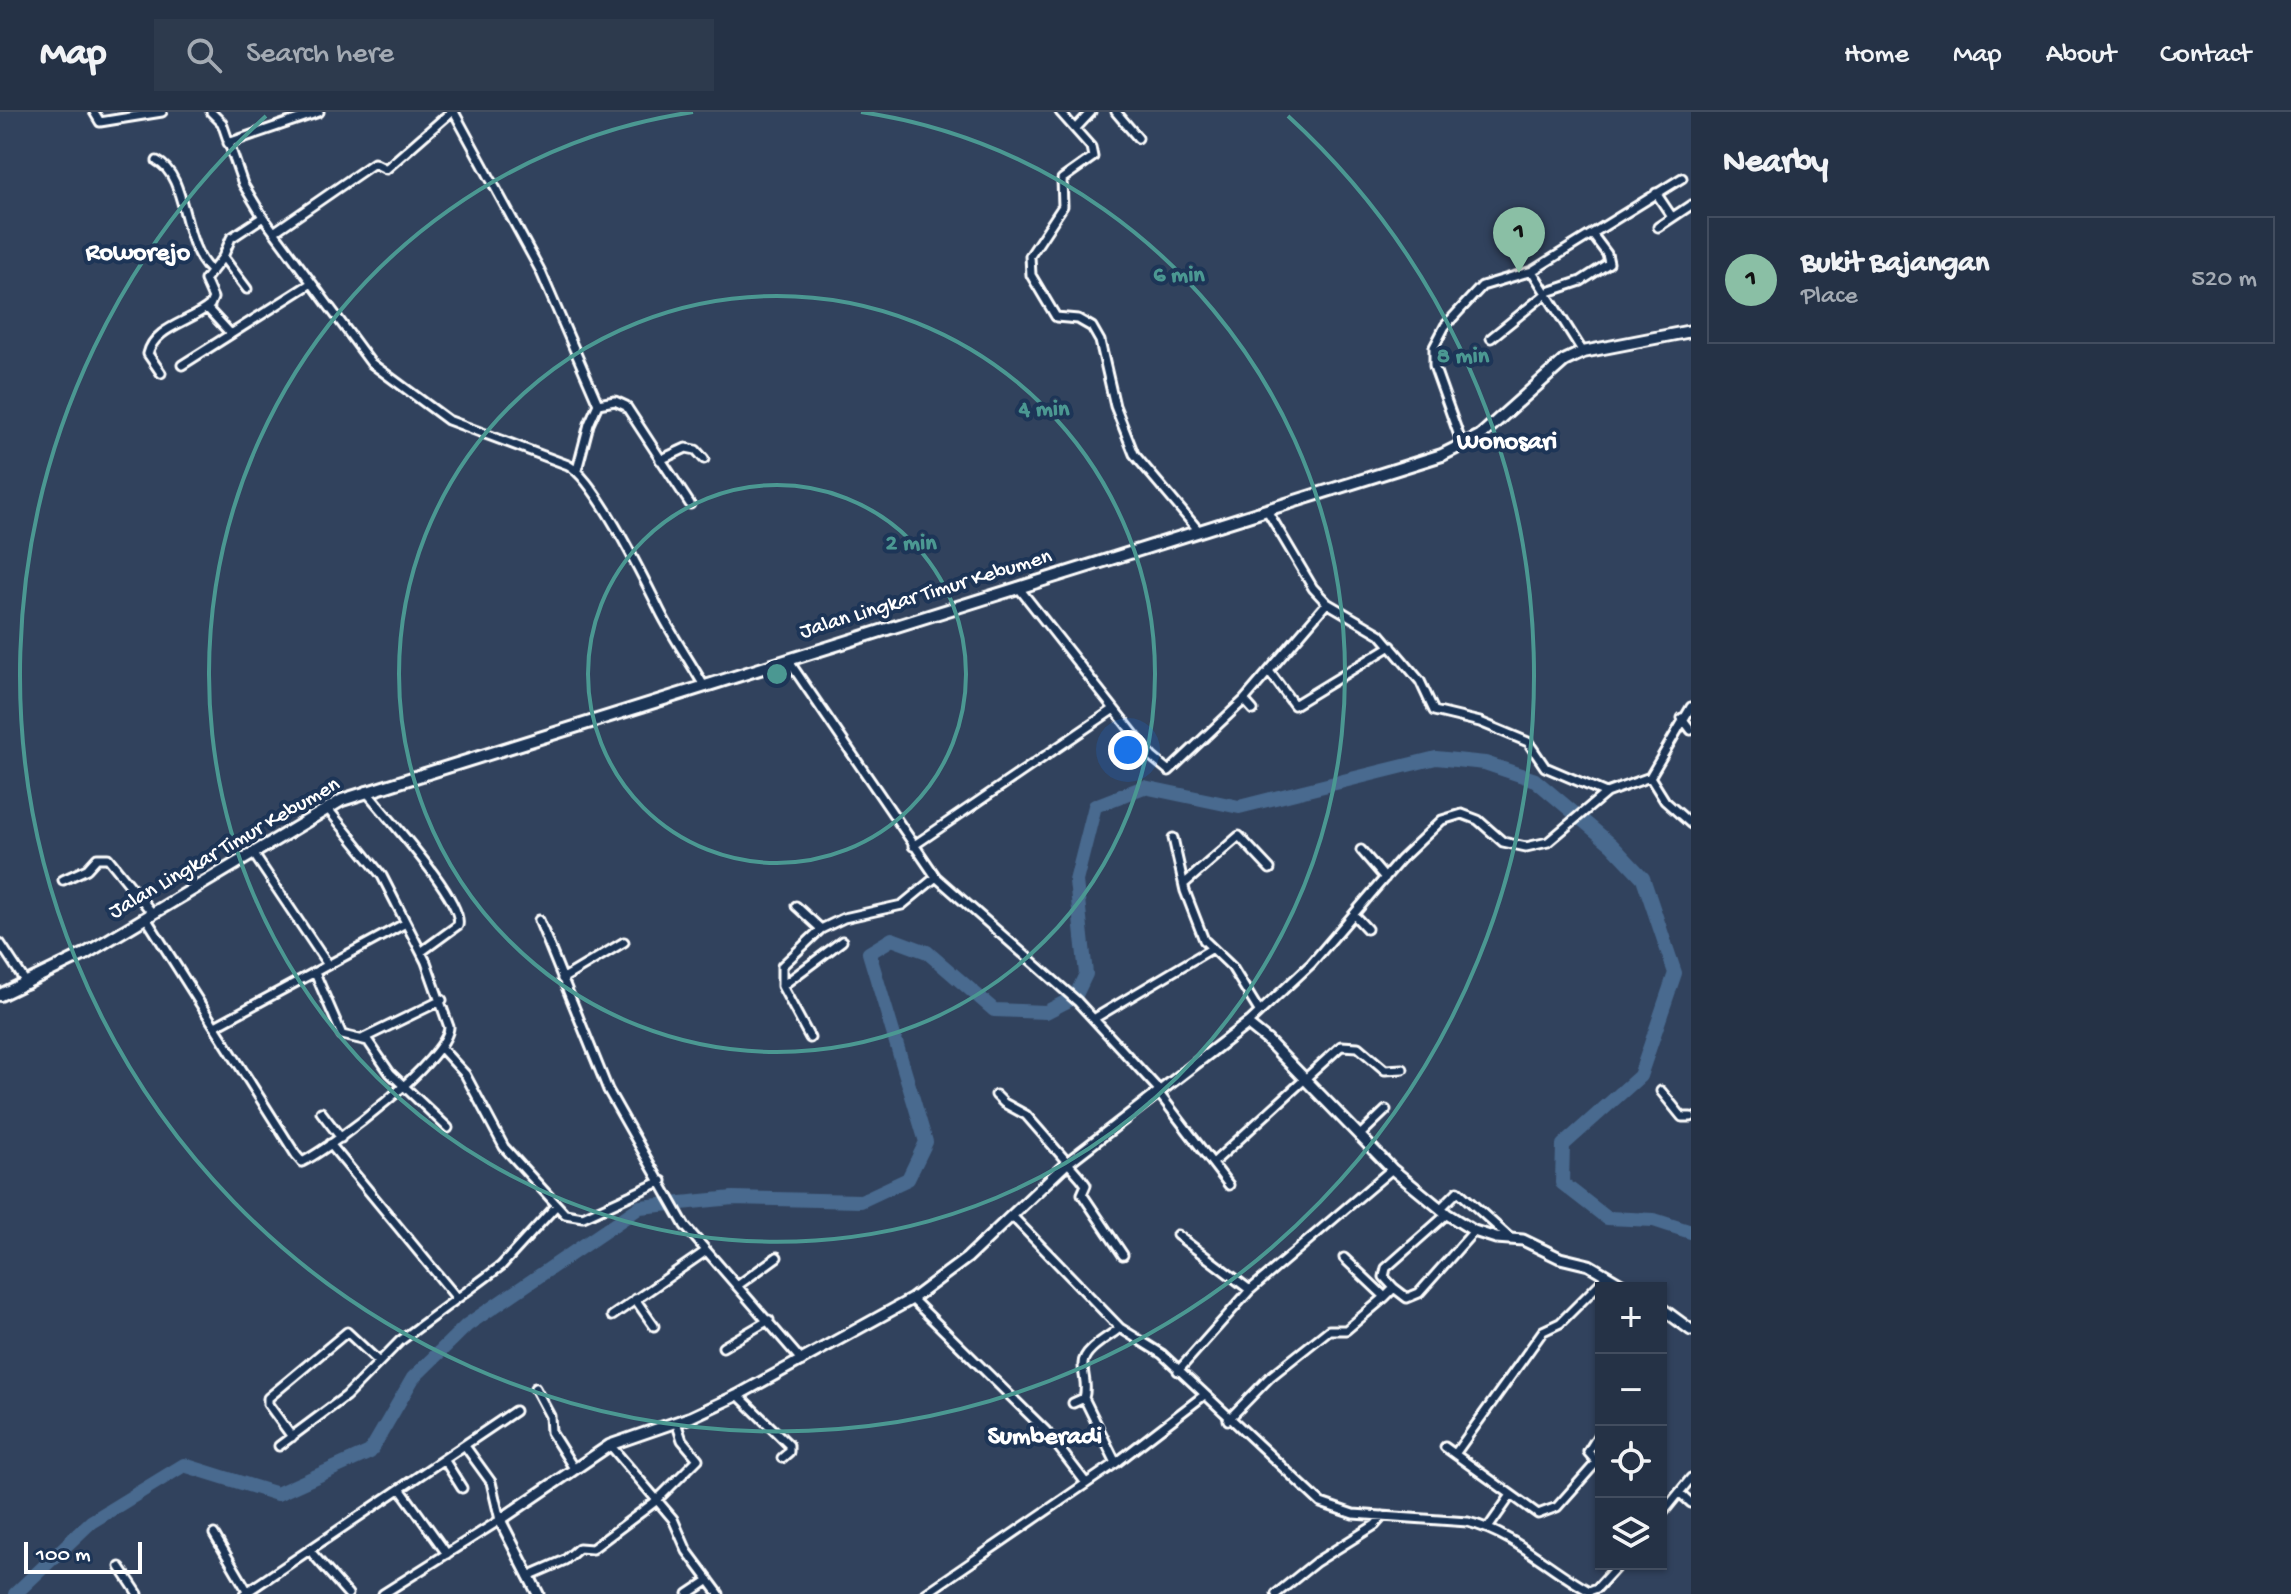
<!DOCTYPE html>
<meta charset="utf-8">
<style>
:root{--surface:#253246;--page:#2d3a4d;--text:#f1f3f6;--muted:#a3aab3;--line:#424d5f;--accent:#8abfa5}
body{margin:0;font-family:"Gochi Hand",sans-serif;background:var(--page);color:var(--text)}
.controls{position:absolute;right:24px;bottom:24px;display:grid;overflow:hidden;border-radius:0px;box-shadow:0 2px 6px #0004}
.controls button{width:72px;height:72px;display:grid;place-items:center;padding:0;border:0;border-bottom:2px solid var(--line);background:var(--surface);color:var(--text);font:40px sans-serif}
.scale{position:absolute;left:24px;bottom:20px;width:118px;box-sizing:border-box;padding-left:8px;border:4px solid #fff;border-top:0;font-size:22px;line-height:28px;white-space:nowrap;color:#fff;-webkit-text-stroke:6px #1d3557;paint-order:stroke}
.you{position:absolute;left:1128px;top:638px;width:28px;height:28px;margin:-20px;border:6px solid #fff;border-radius:50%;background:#1a73e8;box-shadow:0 0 0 12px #1a73e833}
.badge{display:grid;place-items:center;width:52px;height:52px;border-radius:50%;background:var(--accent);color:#111;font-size:26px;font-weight:700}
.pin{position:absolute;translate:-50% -66px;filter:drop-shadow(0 2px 4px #0008)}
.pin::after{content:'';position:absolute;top:42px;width:28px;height:24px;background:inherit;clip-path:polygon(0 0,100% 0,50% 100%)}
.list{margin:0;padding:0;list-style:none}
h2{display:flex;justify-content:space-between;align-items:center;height:104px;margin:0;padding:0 32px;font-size:34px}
h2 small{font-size:26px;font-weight:400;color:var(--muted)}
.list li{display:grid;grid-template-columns:52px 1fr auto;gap:24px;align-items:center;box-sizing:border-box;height:128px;margin:0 16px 16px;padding:0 16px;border:2px solid var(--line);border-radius:0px}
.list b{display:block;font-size:30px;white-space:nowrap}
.list p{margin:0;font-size:26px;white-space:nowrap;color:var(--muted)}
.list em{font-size:26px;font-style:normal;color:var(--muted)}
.icon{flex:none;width:44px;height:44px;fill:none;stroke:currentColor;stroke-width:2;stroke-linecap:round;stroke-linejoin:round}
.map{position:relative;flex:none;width:1691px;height:1482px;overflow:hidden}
header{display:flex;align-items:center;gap:48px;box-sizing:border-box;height:112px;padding:0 40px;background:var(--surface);border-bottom:2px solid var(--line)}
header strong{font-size:38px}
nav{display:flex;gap:44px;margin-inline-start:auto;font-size:28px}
.search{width:560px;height:72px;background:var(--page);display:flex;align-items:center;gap:20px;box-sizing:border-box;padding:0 28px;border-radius:0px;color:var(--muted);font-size:30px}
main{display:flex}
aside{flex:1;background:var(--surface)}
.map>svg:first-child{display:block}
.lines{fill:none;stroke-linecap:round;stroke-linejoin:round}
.river{stroke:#496a8f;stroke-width:14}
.minor-casing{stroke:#fff;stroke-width:13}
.tertiary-casing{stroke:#fff;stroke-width:15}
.secondary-casing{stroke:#fff;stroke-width:16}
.minor{stroke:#1d3557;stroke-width:7}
.tertiary{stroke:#1d3557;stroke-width:9}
.secondary{stroke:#1d3557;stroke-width:10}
.ring{fill:none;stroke:#4b9892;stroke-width:4}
.labels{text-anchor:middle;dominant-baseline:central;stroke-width:8;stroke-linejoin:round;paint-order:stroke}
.street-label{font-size:22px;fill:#fff;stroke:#1d3557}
.quarter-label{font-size:26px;font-weight:bold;fill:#fff;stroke:#1d3557}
.centre{fill:#4b9892;stroke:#1d3557;stroke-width:4}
.ring-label{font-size:24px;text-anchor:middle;font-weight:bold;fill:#4b9892;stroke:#1d3557;stroke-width:8;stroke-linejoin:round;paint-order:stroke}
</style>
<header>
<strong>Map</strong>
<div class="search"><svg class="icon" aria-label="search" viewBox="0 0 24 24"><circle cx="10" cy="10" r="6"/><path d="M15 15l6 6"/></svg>Search here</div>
<nav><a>Home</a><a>Map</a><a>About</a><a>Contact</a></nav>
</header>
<main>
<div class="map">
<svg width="1691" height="1482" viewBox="0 0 1691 1482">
<rect width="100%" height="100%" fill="#31425d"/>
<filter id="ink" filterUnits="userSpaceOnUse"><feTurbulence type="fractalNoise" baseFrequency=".0125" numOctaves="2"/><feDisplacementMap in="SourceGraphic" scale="16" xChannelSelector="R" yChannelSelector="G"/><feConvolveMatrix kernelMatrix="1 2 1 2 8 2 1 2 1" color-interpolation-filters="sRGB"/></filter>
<g filter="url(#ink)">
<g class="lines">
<!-- river -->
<path class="river" d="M15 1482 91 1410 184 1353 277 1382 370 1340 413 1266 467 1213 640 1095 733 1086 861 1089 908 1067 926 1030 869 841 892 827 927 840 994 898 1046 900 1075 885 1086 862 1076 769 1095 694 1144 675 1239 695 1436 646 1485 651 1535 668 1612 733 1643 766 1675 861 1640 964 1563 1033 1562 1071 1607 1106 1654 1108 1691 1120"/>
<defs>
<path id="minor" d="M94 0 100 10 162 0
M211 0 222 11 243 72 263 105 371 251 448 308 568 353C595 367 642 463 657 493 670 521 689 547 704 574
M454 0 540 158 598 292 589 312 577 358
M1060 0 1091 35 1093 45 1062 67 1063 94 1030 144 1031 163 1056 205 1078 207 1092 215 1100 229 1115 294 1134 342 1199 419
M1116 0 1138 26
M1076 16 1091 0
M228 31 319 0
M157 49C188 64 181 131 210 158
M1656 81 1672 105
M1658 115 1691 93
M274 120 374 51 386 57 451 0
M223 145 247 177
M1532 159 1583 240
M207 196 230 221
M1491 226 1548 180 1581 169 1609 151 1607 142 1592 122
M182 253 310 172
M161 261 148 242C154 215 191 210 210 193L213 186 205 168 223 145 231 126 263 105
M598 292 615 289 626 294 690 392
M1463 335 1434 254V235L1445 214 1482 174 1532 159 1682 66
M660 348 686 336 696 338 704 347
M1268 400 1313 476 1327 491 1380 522 1420 569 1434 599 1480 610 1528 630 1545 655 1606 681
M1018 475 1152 645 1169 659 1244 588 1327 491
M788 548 936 765 1077 889 1160 979
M1269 559 1294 593 1391 534
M1244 588 1253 598
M1682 606 1691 618
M1650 665 1665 689 1691 712
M366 679C384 702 465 789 458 813L421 840
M1173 726 1185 779 1204 828 1232 855 1259 899
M913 734 1114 597
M1361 738 1385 766
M253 741 328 853
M63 768 87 757 97 746H108L153 802
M1184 772 1239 724 1270 757
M796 794 821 817
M1354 803 1367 817
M146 806 296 1043 302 1050C333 1035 448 947 449 915L426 850 382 764 328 697
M539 808 608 978 685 1114 802 1249
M0 831 27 872
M315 861 342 923 368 929 390 961 448 1016
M562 867 624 830
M782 874 842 829
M1095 906 1211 837
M1247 912 1311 852 1400 748 1442 708 1462 702 1478 708 1503 730 1526 735 1548 730 1606 681 1650 665 1691 595
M217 913 404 812
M364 926 442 888
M810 926 782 874V854L821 817 844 806 902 793 936 765
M442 937 465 962 504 1035 565 1102 583 1105 662 1069
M1661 979 1682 1005H1691
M1158 980 1229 1073
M996 983 1004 991 1026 1003 1081 1066 1086 1073 1082 1082 1123 1143
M321 1000 341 1026
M1359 1024 1386 998
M330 1032 456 1185
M1213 1051 1341 934 1358 935 1385 958 1403 957
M1440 1097 1458 1079 1510 1126
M1012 1104 1120 1216 1162 1242 1321 1391 1353 1402 1468 1410C1515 1422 1547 1456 1589 1479L1597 1476 1619 1452
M1177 1123 1250 1178
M737 1174 777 1145
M1394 1176 1407 1186 1419 1181 1474 1119
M1385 1185 1394 1176 1384 1165 1386 1156 1447 1102
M635 1187 654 1214
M912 1187 1046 1319 1086 1371
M612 1204 706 1139
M723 1235 769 1208
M1178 1259 1250 1178 1392 1057
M535 1276 550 1304 551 1320 573 1355
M738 1283 789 1333V1340L782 1346
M1084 1286 1116 1351
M1073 1291 1084 1286C1088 1272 1083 1266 1083 1253 1082 1238 1110 1224 1120 1216
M1228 1308 1270 1265 1329 1218H1346L1385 1185 1344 1146
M1601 1319 1588 1340 1601 1355
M292 1325 268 1292V1286L347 1220 379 1250
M610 1333 673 1407 687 1439 719 1482
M279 1334 346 1284 400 1229 501 1154 556 1094
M1445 1335 1538 1402 1557 1395 1596 1351
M1455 1342 1543 1219 1560 1211 1607 1164
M445 1349 462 1376
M401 1378 447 1442
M1680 1381 1691 1391
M1661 1403 1691 1366
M1488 1416 1511 1383
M214 1422 248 1480
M311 1440 348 1482
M120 1455 138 1482
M528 1464 565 1448 579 1436 592 1437 656 1389 698 1347 682 1328 676 1310
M244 1482 515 1299
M383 1482 500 1408 491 1370 465 1334
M688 1482 709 1468
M925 1482 1116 1351 1203 1284
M1276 1482 1316 1450 1375 1413 1383 1404"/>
<path id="tertiary" d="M1661 1196 1691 1218
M538 1482 500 1408 610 1333 691 1305 738 1283 912 1187 967 1146 1067 1051 1247 912 1267 928 1392 1057 1447 1102 1474 1119 1496 1126 1523 1128 1560 1146 1589 1153 1628 1176"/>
<path id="secondary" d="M0 883 85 842 342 688 1442 343 1480 324 1564 249 1583 240 1691 219"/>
</defs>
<!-- minor casing -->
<use href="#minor" class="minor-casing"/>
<!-- tertiary casing -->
<use href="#tertiary" class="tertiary-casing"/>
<!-- secondary casing -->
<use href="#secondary" class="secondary-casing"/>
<!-- minor -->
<use href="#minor" class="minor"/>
<!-- tertiary -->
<use href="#tertiary" class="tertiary"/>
<!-- secondary -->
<use href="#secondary" class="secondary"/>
</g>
</g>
<!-- distance rings -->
<g class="ring">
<circle cx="777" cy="562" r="189"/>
<circle cx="777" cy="562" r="378"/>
<path d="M861 0A568 568 0 1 1 693 0"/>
<path d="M1288 4A757 757 0 1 1 266 4"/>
</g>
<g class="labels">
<!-- street labels -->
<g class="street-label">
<text transform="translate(926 483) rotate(-17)">Jalan Lingkar Timur Kebumen</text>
<text transform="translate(225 737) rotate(-30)">Jalan Lingkar Timur Kebumen</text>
</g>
<!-- quarter labels -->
<g class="quarter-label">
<text x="138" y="142">Roworejo</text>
<text x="1507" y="331">Wonosari</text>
<text x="1045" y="1326">Sumberadi</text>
</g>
</g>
<circle cx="777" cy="562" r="12" class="centre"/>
<g class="ring-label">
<text x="1179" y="169">6 min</text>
<text x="1463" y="250">8 min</text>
<text x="1044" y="303">4 min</text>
<text x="911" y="437">2 min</text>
</g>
</svg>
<div class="controls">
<button>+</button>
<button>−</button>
<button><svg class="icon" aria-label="locate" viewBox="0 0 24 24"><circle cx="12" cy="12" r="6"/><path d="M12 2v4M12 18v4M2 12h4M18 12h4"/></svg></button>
<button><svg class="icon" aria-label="layers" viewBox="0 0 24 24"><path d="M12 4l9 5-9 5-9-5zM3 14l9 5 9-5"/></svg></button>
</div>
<div class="scale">100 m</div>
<div class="you"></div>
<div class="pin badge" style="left:1519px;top:161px">1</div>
</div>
<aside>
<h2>Nearby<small></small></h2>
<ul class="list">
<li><span class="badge">1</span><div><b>Bukit Bajangan</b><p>Place</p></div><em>520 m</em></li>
</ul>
</aside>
</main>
